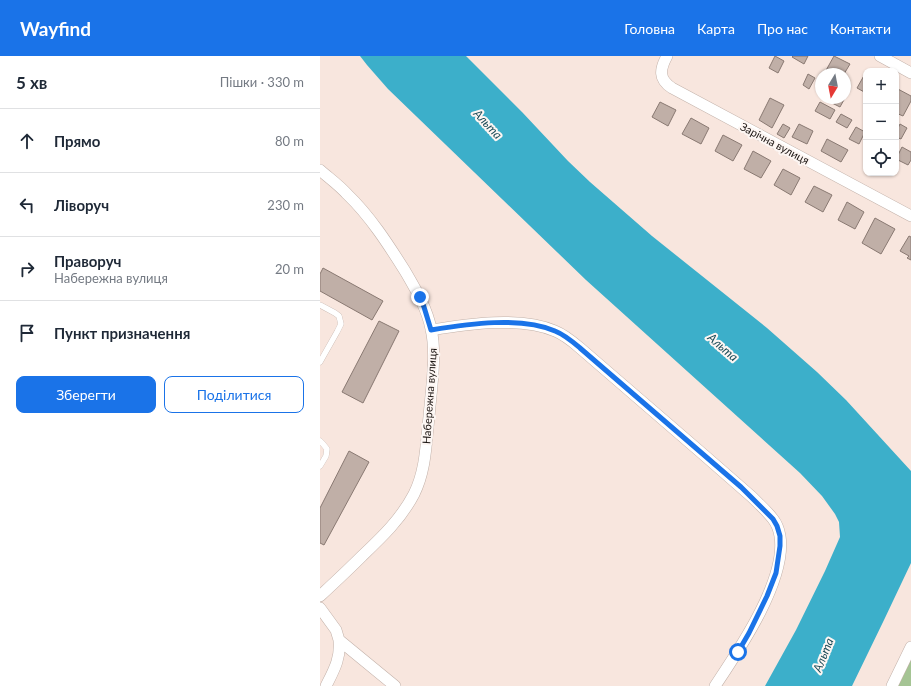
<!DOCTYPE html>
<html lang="uk">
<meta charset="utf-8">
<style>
:root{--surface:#fff;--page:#f6f6f7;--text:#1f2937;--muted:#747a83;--line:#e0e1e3;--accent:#1a73e8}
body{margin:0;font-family:Lato,sans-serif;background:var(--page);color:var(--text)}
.controls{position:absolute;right:12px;top:12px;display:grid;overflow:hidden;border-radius:8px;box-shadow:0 1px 3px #0004}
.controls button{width:36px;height:36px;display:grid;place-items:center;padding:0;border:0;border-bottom:1px solid var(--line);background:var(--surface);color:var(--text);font:20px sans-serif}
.compass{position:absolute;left:495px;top:12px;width:36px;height:36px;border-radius:50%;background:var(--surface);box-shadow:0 1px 3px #0004;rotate:190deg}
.stop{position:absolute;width:12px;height:12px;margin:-9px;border:3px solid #1a73e8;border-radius:50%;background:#fff}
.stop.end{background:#1a73e8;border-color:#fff;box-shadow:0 1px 4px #0008}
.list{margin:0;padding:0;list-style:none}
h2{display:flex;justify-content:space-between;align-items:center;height:52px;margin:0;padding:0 16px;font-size:17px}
h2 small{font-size:13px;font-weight:400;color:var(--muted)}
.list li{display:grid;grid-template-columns:26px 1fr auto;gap:12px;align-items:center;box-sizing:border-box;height:64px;padding:0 16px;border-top:1px solid var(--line)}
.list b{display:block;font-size:15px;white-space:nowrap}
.list p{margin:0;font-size:13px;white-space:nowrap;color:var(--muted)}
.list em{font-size:13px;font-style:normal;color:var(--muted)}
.actions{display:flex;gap:8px;padding:12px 16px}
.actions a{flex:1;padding:9px 0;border:1px solid var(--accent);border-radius:8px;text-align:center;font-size:14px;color:var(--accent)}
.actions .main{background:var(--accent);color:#fff}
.icon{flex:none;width:22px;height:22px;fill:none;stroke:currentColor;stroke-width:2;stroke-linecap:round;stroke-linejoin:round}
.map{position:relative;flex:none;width:591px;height:630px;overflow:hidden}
header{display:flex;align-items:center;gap:24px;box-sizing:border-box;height:56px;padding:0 20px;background:var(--accent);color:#fff}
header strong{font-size:19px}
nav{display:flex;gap:22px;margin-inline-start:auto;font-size:14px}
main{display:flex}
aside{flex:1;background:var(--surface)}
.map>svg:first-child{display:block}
.green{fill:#a5c494}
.water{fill:#3cafca}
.building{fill:#c0afa7;stroke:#897972}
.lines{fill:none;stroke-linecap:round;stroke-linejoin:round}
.lane-casing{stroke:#c2b1a9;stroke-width:6}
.street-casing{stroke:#c2b1a9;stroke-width:12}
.lane{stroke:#fff;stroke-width:5.5}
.street{stroke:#fff;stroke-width:11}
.route{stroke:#1a73e8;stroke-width:5}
.labels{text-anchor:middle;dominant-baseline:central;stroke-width:4;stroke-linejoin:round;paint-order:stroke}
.street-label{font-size:11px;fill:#1a1411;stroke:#fdf6f3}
.water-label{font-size:12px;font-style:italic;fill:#1b4c58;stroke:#fdf6f3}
</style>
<header>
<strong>Wayfind</strong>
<nav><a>Головна</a><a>Карта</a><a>Про нас</a><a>Контакти</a></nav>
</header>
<main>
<aside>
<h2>5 хв<small>Пішки · 330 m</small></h2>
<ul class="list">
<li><svg class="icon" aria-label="ahead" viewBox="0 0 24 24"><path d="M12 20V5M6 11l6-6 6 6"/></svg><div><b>Прямо</b></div><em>80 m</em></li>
<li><svg class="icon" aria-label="left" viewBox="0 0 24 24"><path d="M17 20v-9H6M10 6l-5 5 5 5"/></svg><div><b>Ліворуч</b></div><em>230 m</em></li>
<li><svg class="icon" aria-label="right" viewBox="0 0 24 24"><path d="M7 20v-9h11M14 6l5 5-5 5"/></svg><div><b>Праворуч</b><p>Набережна вулиця</p></div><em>20 m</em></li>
<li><svg class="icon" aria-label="arrive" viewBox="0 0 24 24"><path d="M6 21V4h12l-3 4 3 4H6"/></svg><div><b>Пункт призначення</b></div></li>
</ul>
<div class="actions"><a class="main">Зберегти</a><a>Поділитися</a></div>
</aside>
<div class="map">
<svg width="591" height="630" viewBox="0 0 591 630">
<rect width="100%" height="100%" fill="#f8e6de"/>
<!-- green -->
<path class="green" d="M591 591V630H572Z"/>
<!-- water -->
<path class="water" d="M40 0H146L202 56 248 105 270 126 332 180 447 272 497 316 526 344 591 415V507L564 564 532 630H445L476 574 505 515 520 481 519 466 515 458 502 440 480 417 266 224 68 33 47 9Z"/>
<!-- building -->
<path class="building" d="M455 0 464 5 458 17 449 12Z
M473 0H488L484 8 472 1Z
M514 0 530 8 524 18H504Z
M546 16V37L537 32Z
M488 18 495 22 489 33 483 29Z
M576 32 591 40V45L583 60 576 57 577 53 576 52Z
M450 42 464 49 452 72 439 64Z
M514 42H525L520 51 512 47Z
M340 46 356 54 348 70 332 61Z
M500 46 515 54 510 63 495 55Z
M521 58 532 64 527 72 516 66Z
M371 62 389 72 381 88 362 78Z
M463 68 470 72 464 82 457 78Z
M479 68 493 75 487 88 472 81Z
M580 68 587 72 581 83 576 81V73L577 74Z
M536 71 545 76 539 88 529 83Z
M403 79 422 89 413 105 395 95Z
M507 83 528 94 521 106 501 95Z
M582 91 591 96V104L588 109 576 103Z
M433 95 451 105 441 122 424 113Z
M463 113 480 122 471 139 454 129Z
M494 130 512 139 503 156 485 146Z
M527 146 544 156 535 173 518 164Z
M555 162 575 173 561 198 542 187Z
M589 180 591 181V204L587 202 589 200 580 195Z
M3 212 63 245 52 264 0 235V218Z
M59 265 79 275 43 347 22 336Z
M29 395 49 406 4 489 0 487V452Z"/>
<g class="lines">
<defs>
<path id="lane" d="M0 249 15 257 19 260 21 268 17 276 0 306
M0 385 3 388 7 393 6 400 0 410"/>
<path id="street" d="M347 0C340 13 338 23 352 32L591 160
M560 0 591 17
M0 114C9 122 19 129 27 138 50 160 68 188 85 215 96 234 107 252 111 273 117 298 111 335 109 361 106 387 106 414 94 438 81 463 62 481 42 500 28 514 14 527 0 540
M111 274C148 268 201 260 235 275 245 279 253 286 260 292 302 328 343 364 384 399 400 413 416 427 432 441 439 448 447 455 453 463 457 468 459 474 460 480 467 524 419 594 395 630
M0 552 16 574 19 584 75 630
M6 630C14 614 21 602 19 584
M572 630 591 591"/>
</defs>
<!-- lane casing -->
<use href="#lane" class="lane-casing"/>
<!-- street casing -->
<use href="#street" class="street-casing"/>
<!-- lane -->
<use href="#lane" class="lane"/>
<!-- street -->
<use href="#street" class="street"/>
</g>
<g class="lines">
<!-- route -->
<path class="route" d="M100 241 104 251 111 274C148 268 201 260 235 275 245 279 253 286 260 292L421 431 453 463 457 470 460 480V490L456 517 447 540 429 577 418 596"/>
</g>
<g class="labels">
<!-- street labels -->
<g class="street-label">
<text transform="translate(455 87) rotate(28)">Зарічна вулиця</text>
<text transform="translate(109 340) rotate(-86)">Набережна вулиця</text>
</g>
<!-- water labels -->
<g class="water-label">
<text transform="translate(168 68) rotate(47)">Альта</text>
<text transform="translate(403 291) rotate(41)">Альта</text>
<text transform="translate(503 599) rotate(-68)">Альта</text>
</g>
</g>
</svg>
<div class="controls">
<button>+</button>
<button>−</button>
<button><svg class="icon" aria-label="locate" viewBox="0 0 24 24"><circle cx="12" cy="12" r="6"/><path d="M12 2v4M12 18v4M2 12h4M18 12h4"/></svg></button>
</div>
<svg class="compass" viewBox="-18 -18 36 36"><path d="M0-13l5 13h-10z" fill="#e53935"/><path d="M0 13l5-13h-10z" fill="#747a83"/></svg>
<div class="stop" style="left:418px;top:596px"></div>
<div class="stop end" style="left:100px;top:241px"></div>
</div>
</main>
